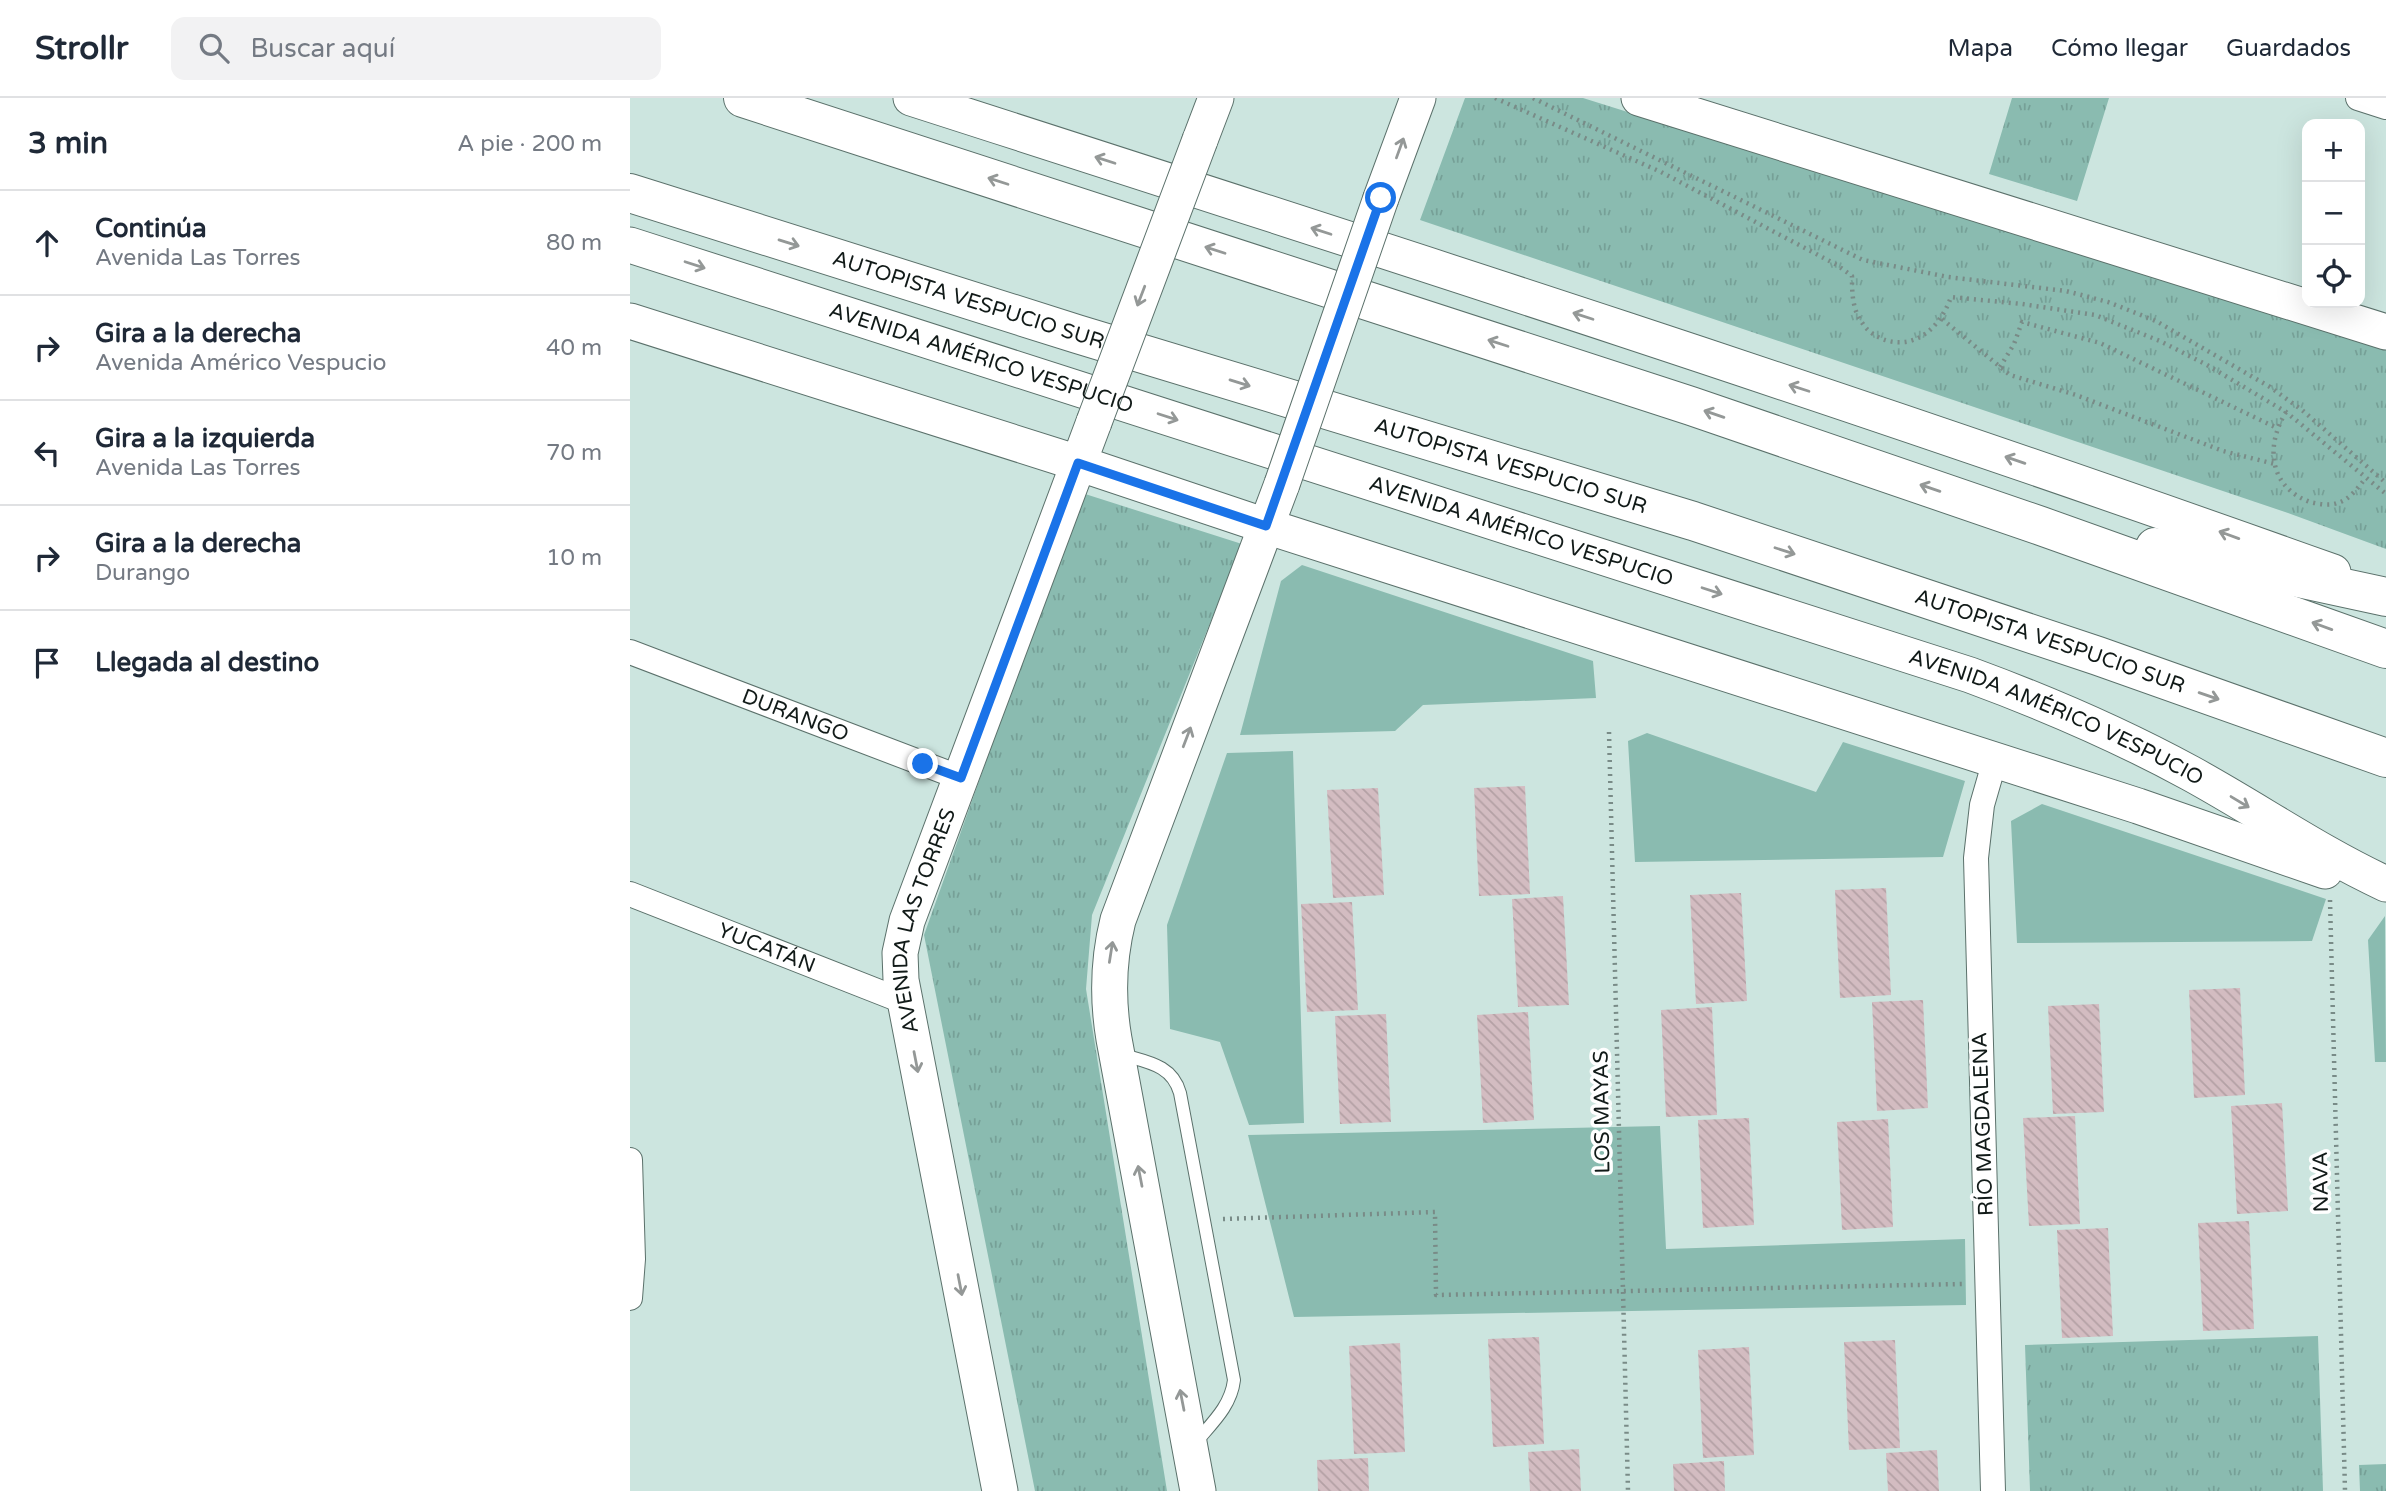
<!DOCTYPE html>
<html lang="es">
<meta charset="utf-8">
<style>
:root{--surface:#fff;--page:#f2f2f3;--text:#1f2937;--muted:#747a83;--line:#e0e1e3}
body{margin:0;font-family:"Varela Round",sans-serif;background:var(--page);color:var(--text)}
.controls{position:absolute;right:21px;top:21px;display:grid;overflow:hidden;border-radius:14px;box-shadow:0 7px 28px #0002}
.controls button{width:63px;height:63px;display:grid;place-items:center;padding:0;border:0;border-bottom:2px solid var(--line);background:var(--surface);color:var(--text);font:35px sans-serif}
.stop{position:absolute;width:21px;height:21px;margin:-16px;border:5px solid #1a73e8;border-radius:50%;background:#fff}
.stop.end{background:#1a73e8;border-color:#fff;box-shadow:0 2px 7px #0008}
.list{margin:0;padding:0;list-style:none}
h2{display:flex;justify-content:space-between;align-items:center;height:91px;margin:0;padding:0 28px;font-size:30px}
h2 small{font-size:23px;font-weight:400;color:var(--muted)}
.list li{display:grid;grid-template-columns:46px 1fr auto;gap:21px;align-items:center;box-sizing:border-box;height:105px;padding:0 28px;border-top:2px solid var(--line)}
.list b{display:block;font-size:26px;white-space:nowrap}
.list p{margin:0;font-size:23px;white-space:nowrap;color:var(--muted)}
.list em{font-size:23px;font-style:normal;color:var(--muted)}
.icon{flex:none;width:38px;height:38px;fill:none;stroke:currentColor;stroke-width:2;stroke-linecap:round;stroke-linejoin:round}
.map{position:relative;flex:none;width:1756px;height:1393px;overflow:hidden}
header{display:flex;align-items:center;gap:42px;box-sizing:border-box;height:98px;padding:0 35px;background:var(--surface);border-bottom:2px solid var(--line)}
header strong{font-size:33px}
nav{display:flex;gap:38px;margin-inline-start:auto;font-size:24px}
.search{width:490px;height:63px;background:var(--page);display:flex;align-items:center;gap:18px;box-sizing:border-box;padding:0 24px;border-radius:14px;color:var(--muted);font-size:26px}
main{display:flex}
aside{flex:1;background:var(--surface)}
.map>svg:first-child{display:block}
.green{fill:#8abbb0}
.park{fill:url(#park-tufts)}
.building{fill:url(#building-back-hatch)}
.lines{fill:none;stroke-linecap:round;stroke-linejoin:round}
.lane-casing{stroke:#5b716b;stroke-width:14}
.street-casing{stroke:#5b716b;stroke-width:26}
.secondary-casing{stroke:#5b716b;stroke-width:37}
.highway-casing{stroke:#5b716b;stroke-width:40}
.path{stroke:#798b87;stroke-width:4.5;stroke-dasharray:2 5;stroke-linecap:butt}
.lane{stroke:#fff;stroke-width:12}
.street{stroke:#fff;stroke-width:24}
.secondary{stroke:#fff;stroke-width:35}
.highway{stroke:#fff;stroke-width:38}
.secondary-bridge-casing{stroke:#5b716b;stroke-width:37;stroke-linecap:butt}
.secondary-bridge{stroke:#fff;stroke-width:35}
.oneway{stroke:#949897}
.route{stroke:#1a73e8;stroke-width:9}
.labels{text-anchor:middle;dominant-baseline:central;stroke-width:7;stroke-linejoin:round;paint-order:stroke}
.street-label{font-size:21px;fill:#111a18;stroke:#fff}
</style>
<header>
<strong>Strollr</strong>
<div class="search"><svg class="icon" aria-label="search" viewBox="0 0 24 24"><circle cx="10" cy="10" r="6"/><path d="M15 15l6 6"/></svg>Buscar aquí</div>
<nav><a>Mapa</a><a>Cómo llegar</a><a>Guardados</a></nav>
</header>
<main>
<aside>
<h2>3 min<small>A pie · 200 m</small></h2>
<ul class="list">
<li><svg class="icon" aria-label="ahead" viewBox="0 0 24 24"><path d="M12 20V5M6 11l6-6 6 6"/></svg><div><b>Continúa</b><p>Avenida Las Torres</p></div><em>80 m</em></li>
<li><svg class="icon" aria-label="right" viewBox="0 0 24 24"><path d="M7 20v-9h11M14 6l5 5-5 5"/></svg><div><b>Gira a la derecha</b><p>Avenida Américo Vespucio</p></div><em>40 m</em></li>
<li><svg class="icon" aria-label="left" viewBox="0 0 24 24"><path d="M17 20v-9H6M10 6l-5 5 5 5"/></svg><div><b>Gira a la izquierda</b><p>Avenida Las Torres</p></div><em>70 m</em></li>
<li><svg class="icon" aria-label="right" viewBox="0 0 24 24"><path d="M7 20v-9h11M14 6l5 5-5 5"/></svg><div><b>Gira a la derecha</b><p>Durango</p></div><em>10 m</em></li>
<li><svg class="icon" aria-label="arrive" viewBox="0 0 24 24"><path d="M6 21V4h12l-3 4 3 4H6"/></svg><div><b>Llegada al destino</b></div></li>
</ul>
</aside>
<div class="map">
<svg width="1756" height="1393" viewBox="0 0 1756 1393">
<defs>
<pattern id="park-tufts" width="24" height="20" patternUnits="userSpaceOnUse" patternTransform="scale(1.75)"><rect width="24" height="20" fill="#8abbb0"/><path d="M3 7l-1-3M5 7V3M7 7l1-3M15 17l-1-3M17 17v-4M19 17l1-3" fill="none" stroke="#76a097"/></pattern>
<pattern id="building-back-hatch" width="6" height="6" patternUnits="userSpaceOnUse" patternTransform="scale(1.75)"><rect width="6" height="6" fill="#d3bcc1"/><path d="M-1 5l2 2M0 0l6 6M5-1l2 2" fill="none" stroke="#b4a1a5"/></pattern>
</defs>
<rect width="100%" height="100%" fill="#cce5df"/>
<!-- green -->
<path class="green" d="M672 467 963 563 966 600 793 607 765 633 610 637 651 483Z
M1017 635 1186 694 1213 644 1335 683 1313 759 1005 764 998 643Z
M663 653 674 1025 619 1027 590 944 540 931 537 827 597 655Z
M1412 706 1696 801 1682 843 1387 845 1381 723Z
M1755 818 1756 964H1745L1738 842Z
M1030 1028 1036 1151 1335 1141 1336 1207 664 1219 618 1037Z"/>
<!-- park -->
<path class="park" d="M835 0H953L1756 252V451L1658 415 790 122Z
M1382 0H1479L1447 103 1359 76Z
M452 395 612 446 462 817 456 891 537 1393H405L294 837Z
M1688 1238 1693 1393H1400L1395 1247Z
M1756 1366V1393H1730L1729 1367Z"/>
<!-- building -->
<path class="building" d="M895 688 900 796 849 798 844 690Z
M748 690 754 797 703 800 697 692Z
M1256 790 1261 897 1210 900 1205 792Z
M1111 795 1117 903 1066 906 1060 797Z
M933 798 939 907 888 909 882 801Z
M722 804 728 912 677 914 671 806Z
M1610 890 1615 997 1564 1000 1559 892Z
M1293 902 1298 1010 1247 1013 1242 904Z
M1469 906 1474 1014 1423 1016 1418 908Z
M1082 909 1087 1017 1036 1019 1031 912Z
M898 914 904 1022 853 1025 847 917Z
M756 916 761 1024 710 1026 705 918Z
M1652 1005 1658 1113 1607 1116 1601 1008Z
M1445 1018 1450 1126 1399 1128 1393 1020Z
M1119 1020 1124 1127 1073 1130 1068 1022Z
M1258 1021 1263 1129 1212 1132 1207 1024Z
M1619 1123 1624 1231 1573 1233 1568 1125Z
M1478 1130 1483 1238 1432 1240 1427 1132Z
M909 1239 914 1346 863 1349 858 1241Z
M1265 1242 1270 1350 1219 1352 1214 1244Z
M770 1245 775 1354 724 1356 719 1248Z
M1119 1249 1124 1357 1073 1360 1068 1252Z
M949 1351 951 1393H900L898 1354Z
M1307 1352 1309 1393H1258L1256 1355Z
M738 1360 739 1393H688L687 1362Z
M1094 1363 1095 1393H1044L1043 1366Z"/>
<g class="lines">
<defs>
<path id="lane" d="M490 956C516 964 542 966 550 995L604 1282C601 1308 582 1325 566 1344"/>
<g id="street">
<path d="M1728 0 1756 9"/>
<path id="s1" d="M0 554 331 680"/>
<path id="s2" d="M0 796 275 904"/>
<path d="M0 1062 3 1161 0 1200"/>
<path d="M1363 1393 1346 760 1352 707 1365 662"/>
</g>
<g id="secondary">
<path d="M281 0C757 153 1233 306 1703 474"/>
<path d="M1009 0 1756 234"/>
<path d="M570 42 586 0"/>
<path d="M751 100 788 0"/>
<path id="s3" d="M0 147 1340 577C1416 605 1490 637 1560 675 1626 711 1687 754 1756 786"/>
<path d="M0 223 448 365 636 428 1508 708 1695 773"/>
<path id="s4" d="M370 1393 271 882 270 855 277 823 464 324"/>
<path d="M568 1393 484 941C477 900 478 862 488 822L652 386"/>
</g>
<g id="highway">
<path d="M113 0 1061 308 1411 428 1756 551"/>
<path id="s5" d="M0 95 447 236 1063 423 1468 558 1756 660"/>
<path d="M1525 449 1756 499"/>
</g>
</defs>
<!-- lane casing -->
<use href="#lane" class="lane-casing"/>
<!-- street casing -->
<use href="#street" class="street-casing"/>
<!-- secondary casing -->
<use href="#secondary" class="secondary-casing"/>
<!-- highway casing -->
<use href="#highway" class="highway-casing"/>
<!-- path -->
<path class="path" d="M865 0 1031 74 1207 167 1222 178C1222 194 1222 212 1233 226 1238 234 1247 239 1255 242 1288 252 1311 227 1321 199L1392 206 1465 217 1530 243 1577 267 1656 314 1756 396
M903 0 1233 162 1318 179 1436 193 1478 204 1526 223 1640 289 1672 312 1756 385
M1312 221 1380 277 1446 297 1593 353 1645 366
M1370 269 1384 246 1392 224 1470 245 1647 330
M1656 314C1635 348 1639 389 1680 404 1688 406 1700 408 1707 405 1720 402 1728 389 1736 380
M979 634 998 1393
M1700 802 1715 1393
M593 1121 805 1114 806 1197 1332 1186"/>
<!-- lane -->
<use href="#lane" class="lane"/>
<!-- street -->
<use href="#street" class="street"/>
<!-- secondary -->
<use href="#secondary" class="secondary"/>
<!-- highway -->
<use href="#highway" class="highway"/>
<defs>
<path id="secondary-bridge" d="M464 324 570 42
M652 386 751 100"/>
</defs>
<!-- secondary-bridge casing -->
<use href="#secondary-bridge" class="secondary-bridge-casing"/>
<!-- secondary-bridge -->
<use href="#secondary-bridge" class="secondary-bridge"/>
</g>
<!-- one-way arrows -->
<defs><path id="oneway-shaft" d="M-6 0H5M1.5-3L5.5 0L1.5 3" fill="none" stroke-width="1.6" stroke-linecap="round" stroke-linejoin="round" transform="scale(1.75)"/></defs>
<g class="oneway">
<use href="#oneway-shaft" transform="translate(770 50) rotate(-70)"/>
<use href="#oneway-shaft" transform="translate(475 62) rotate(-162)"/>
<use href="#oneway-shaft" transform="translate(368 83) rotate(-162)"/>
<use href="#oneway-shaft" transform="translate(691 133) rotate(-162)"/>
<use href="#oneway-shaft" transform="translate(159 145) rotate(17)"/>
<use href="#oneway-shaft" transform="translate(585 152) rotate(-162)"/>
<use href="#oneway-shaft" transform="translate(65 167) rotate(18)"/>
<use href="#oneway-shaft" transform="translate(511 198) rotate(111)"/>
<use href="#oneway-shaft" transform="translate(953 218) rotate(-162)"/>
<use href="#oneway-shaft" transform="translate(868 245) rotate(-162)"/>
<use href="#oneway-shaft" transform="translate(610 285) rotate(17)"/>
<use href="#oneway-shaft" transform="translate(1169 290) rotate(-162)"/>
<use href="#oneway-shaft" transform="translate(1084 316) rotate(-161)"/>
<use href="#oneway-shaft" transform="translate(538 319) rotate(18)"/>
<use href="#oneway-shaft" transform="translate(1385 362) rotate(-161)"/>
<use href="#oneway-shaft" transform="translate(1300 390) rotate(-161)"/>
<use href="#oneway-shaft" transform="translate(1599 437) rotate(-160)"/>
<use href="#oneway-shaft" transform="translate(1155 453) rotate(18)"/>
<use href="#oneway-shaft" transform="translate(1082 493) rotate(18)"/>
<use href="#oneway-shaft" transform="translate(1692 528) rotate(-160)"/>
<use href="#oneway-shaft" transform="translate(1579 598) rotate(19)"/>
<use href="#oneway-shaft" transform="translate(557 639) rotate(-69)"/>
<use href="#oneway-shaft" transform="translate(1610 704) rotate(31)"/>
<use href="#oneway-shaft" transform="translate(481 854) rotate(-81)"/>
<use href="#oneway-shaft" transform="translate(286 964) rotate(79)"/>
<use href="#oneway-shaft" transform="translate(510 1078) rotate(-101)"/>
<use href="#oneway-shaft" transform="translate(330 1187) rotate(79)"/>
<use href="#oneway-shaft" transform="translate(552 1302) rotate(-101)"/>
</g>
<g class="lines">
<!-- route -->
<path class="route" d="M293 666 331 680 448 365 636 428 751 100"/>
</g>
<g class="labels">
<!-- street labels -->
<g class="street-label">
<text stroke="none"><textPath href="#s5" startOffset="355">AUTOPISTA VESPUCIO SUR</textPath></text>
<text stroke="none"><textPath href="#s3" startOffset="369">AVENIDA AMÉRICO VESPUCIO</textPath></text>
<text stroke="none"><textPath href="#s5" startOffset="922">AUTOPISTA VESPUCIO SUR</textPath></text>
<text stroke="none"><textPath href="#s3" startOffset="936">AVENIDA AMÉRICO VESPUCIO</textPath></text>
<text stroke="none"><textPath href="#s5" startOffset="1489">AUTOPISTA VESPUCIO SUR</textPath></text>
<text stroke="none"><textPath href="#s1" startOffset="177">DURANGO</textPath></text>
<text stroke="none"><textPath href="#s3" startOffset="1503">AVENIDA AMÉRICO VESPUCIO</textPath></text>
<text stroke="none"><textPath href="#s4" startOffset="583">AVENIDA LAS TORRES</textPath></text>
<text stroke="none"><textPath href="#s2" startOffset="147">YUCATÁN</textPath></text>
<text transform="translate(972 1014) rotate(-91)">LOS MAYAS</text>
<text transform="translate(1353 1026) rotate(-92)">RÍO MAGDALENA</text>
<text transform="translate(1691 1084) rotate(-91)">NAVA</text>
</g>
</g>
</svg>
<div class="controls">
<button>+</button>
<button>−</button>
<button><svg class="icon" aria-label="locate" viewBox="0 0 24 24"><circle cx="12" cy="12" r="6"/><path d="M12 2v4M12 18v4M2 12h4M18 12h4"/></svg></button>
</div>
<div class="stop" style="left:751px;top:100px"></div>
<div class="stop end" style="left:293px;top:666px"></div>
</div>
</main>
